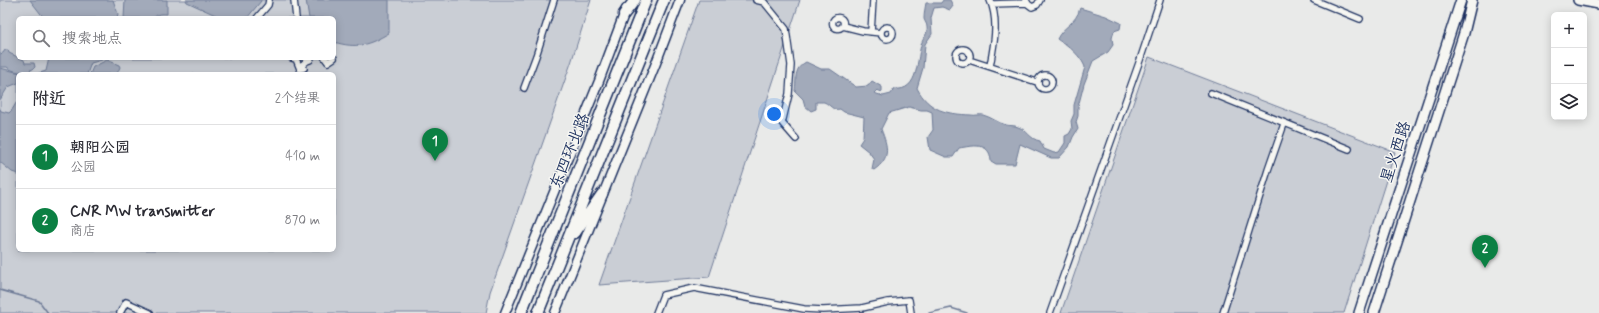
<!DOCTYPE html>
<html lang="zh">
<meta charset="utf-8">
<style>
:root{--surface:#fff;--page:#f2f2f3;--text:#2b2b33;--muted:#7c7c81;--line:#e1e1e2;--accent:#0b8043}
body{margin:0;font-family:Mynerve,"LXGW WenKai TC",sans-serif;background:var(--page);color:var(--text)}
.controls{position:absolute;right:12px;top:12px;display:grid;overflow:hidden;border-radius:6px;box-shadow:0 2px 10px #0003}
.controls button{width:36px;height:36px;display:grid;place-items:center;padding:0;border:0;border-bottom:1px solid var(--line);background:var(--surface);color:var(--text);font:20px sans-serif}
.you{position:absolute;left:774px;top:114px;width:14px;height:14px;margin:-10px;border:3px solid #fff;border-radius:50%;background:#1a73e8;box-shadow:0 0 0 6px #1a73e833}
.badge{display:grid;place-items:center;width:26px;height:26px;border-radius:50%;background:var(--accent);color:#fff;font-size:13px;font-weight:700}
.pin{position:absolute;translate:-50% -33px;filter:drop-shadow(0 1px 2px #0008)}
.pin::after{content:'';position:absolute;top:21px;width:14px;height:12px;background:inherit;clip-path:polygon(0 0,100% 0,50% 100%)}
.list{margin:0;padding:0;list-style:none}
h2{display:flex;justify-content:space-between;align-items:center;height:52px;margin:0;padding:0 16px;font-size:17px}
h2 small{font-size:13px;font-weight:400;color:var(--muted)}
.list li{display:grid;grid-template-columns:26px 1fr auto;gap:12px;align-items:center;box-sizing:border-box;height:64px;padding:0 16px;border-top:1px solid var(--line)}
.list b{display:block;font-size:15px;white-space:nowrap}
.list p{margin:0;font-size:13px;white-space:nowrap;color:var(--muted)}
.list em{font-size:13px;font-style:normal;color:var(--muted)}
.icon{flex:none;width:22px;height:22px;fill:none;stroke:currentColor;stroke-width:2;stroke-linecap:round;stroke-linejoin:round}
.map{position:relative;flex:none;width:1599px;height:313px;overflow:hidden}
.search{position:absolute;background:var(--surface);box-shadow:0 2px 10px #0003;left:16px;top:16px;width:320px;height:44px;display:flex;align-items:center;gap:10px;box-sizing:border-box;padding:0 14px;border-radius:6px;color:var(--muted);font-size:15px}
.panel{position:absolute;background:var(--surface);box-shadow:0 2px 10px #0003;left:16px;top:72px;width:320px;height:180px;border-radius:6px}
.map>svg:first-child{display:block}
.green{fill:#caced5;stroke:#727e9a;fill-rule:evenodd}
.water{fill:#a2aaba;stroke:#6c7995}
.lines{fill:none;stroke-linecap:round;stroke-linejoin:round}
.stream{stroke:#6c7995;stroke-width:1.5}
.street-casing{stroke:#1b2f5e;stroke-width:8}
.secondary-casing{stroke:#1b2f5e;stroke-width:11}
.primary-casing{stroke:#1b2f5e;stroke-width:12}
.highway-casing{stroke:#1b2f5e;stroke-width:13}
.street{stroke:#f6f6f2;stroke-width:5.5}
.secondary{stroke:#f6f6f2;stroke-width:8}
.primary{stroke:#f6f6f2;stroke-width:9}
.highway{stroke:#f6f6f2;stroke-width:10}
.labels{text-anchor:middle;dominant-baseline:central;stroke-width:3;stroke-linejoin:round;paint-order:stroke}
.street-label{font-size:16px;fill:#1b2f5e;stroke:#f6f6f2}
</style>
<div class="map">
<svg width="1599" height="313" viewBox="0 0 1599 313">
<rect width="100%" height="100%" fill="#e9eae9"/>
<filter id="ink" filterUnits="userSpaceOnUse"><feTurbulence type="fractalNoise" baseFrequency=".025" numOctaves="2"/><feDisplacementMap in="SourceGraphic" scale="8" xChannelSelector="R" yChannelSelector="G"/><feConvolveMatrix kernelMatrix="1 2 1 2 8 2 1 2 1" color-interpolation-filters="sRGB"/></filter>
<g filter="url(#ink)">
<!-- green -->
<path class="green" d="M0 0H591L571 63 490 292 486 313H0ZM18 18H334V58H18ZM18 74H334V250H18Z
M699 0H800L709 277 599 285Z
M1149 57 1395 152 1344 313H1061Z"/>
<!-- water -->
<path class="water" d="M30 0H113L118 14 117 18H44Z
M125 0H167V14C161 14 157 13 154 18H124Z
M186 0H261V1L247 18H222L187 2Z
M306 0H389V33C369 45 357 49 334 42V18H309Z
M943 0H950L953 6 950 10 942 7 934 8 931 18 932 34 925 44 923 68 917 88C929 111 947 114 971 115 975 116 980 114 983 115 991 117 998 123 1006 125 1010 126 1014 125 1018 127 1028 130 1029 139 1040 141L1044 149 1054 153 1059 152 1065 143V136L1069 134 1072 129 1071 121 1074 114V105L1085 67C1082 59 1075 52 1068 46 1065 43 1060 42 1057 39 1063 26 1076 24 1080 8L1106 16 1121 23 1120 29 1114 31 1112 38 1113 45 1108 52 1093 61 1084 84 1078 107V116L1076 122 1078 129 1073 137 1069 147 1059 158H1051L1020 144 1015 164H996L991 161C990 141 972 146 959 148L953 157H946L930 150 928 137 933 130 932 112 927 110H921L909 107 889 113 881 129C888 147 891 158 874 170L872 169 874 159 869 152 859 144 863 138 864 117 844 112 840 109C832 111 831 105 824 102 822 102 819 102 816 102V109L811 111 805 106 803 99 795 91C797 78 793 69 806 62L821 69H830L856 87 868 86 872 81 882 87V92L877 90 874 93 883 96 891 94 894 89C920 92 916 58 922 42 924 37 928 33 927 27 927 24 925 22 924 19 924 14 925 8 926 3H941Z
M5 50H8L9 53 24 60 25 63H34L35 67 33 69 30 70 31 72C24 73 12 72 7 67H0V54L3 53Z
M49 58H104L102 60 91 63 87 74H36L46 71Z
M107 60 119 65 120 67 117 74H90L93 67Z
M0 68 24 74H18V83L8 87 0 100Z
M18 100V174L12 172 0 162V109L1 111 9 113C13 110 15 104 18 100Z"/>
<g class="lines">
<!-- stream -->
<path class="stream" d="M0 290 39 301 48 313
M929 313 951 308 967 313"/>
<defs>
<path id="street" d="M294 0 296 18
M756 0 764 2 786 29 791 65 789 94 782 123 796 139
M1026 0 1028 4 1032 7 1037 5 1040 0
M1314 0 1360 19
M992 4 1027 3
M832.5 23a5.5 5.5 0 1 1 11 0a5.5 5.5 0 1 1-11 0Z
M257 18 268 5 269 0
M843 26 863 31 881 33
M881 33a6 6 0 1 1 12 0a6 6 0 1 1-12 0Z
M871 32 873 0
M956 56a7 7 0 1 1 14 0a7 7 0 1 1-14 0Z
M292 58 296 59 300 69 304 68 302 65 307 61 310 60 311 58
M325 58 328 62 334 58
M969 60 1037 82
M990 66C994 45 999 20 990 0
M1038 82a7 7 0 1 1 14 0a7 7 0 1 1-14 0Z
M524 88 536 56 554 0
M1211 93 1349 149
M120 313 126 302 150 313
M656 313 663 295 694 288 804 309 823 310 862 308 888 302 909 300 911 313
M1050 313 1140 60 1160 0
M1223 313 1268 170 1284 124"/>
<path id="secondary" d="M505 313 599 81 626 9
M555 313 656 63 680 0"/>
<path id="primary" d="M1578 0 1599 4
M1359 313 1461 0
M1374 313 1464 33 1472 0"/>
<path id="highway" d="M624 14 635 0
M575 233 602 194
M521 313 646 0
M538 313 664 0"/>
</defs>
<!-- street casing -->
<use href="#street" class="street-casing"/>
<!-- secondary casing -->
<use href="#secondary" class="secondary-casing"/>
<!-- primary casing -->
<use href="#primary" class="primary-casing"/>
<!-- highway casing -->
<use href="#highway" class="highway-casing"/>
<!-- street -->
<use href="#street" class="street"/>
<!-- secondary -->
<use href="#secondary" class="secondary"/>
<!-- primary -->
<use href="#primary" class="primary"/>
<!-- highway -->
<use href="#highway" class="highway"/>
</g>
</g>
<g class="labels">
<!-- street labels -->
<g class="street-label">
<text transform="translate(570 151) rotate(-68)">东四环北路</text>
<text transform="translate(1396 152) rotate(-72)">星火西路</text>
</g>
</g>
</svg>
<div class="controls">
<button>+</button>
<button>−</button>
<button><svg class="icon" aria-label="layers" viewBox="0 0 24 24"><path d="M12 4l9 5-9 5-9-5zM3 14l9 5 9-5"/></svg></button>
</div>
<div class="you"></div>
<div class="pin badge" style="left:435px;top:161px">1</div>
<div class="pin badge" style="left:1485px;top:268px">2</div>
<div class="search"><svg class="icon" aria-label="search" viewBox="0 0 24 24"><circle cx="10" cy="10" r="6"/><path d="M15 15l6 6"/></svg>搜索地点</div>
<section class="panel">
<h2>附近<small>2个结果</small></h2>
<ul class="list">
<li><span class="badge">1</span><div><b>朝阳公园</b><p>公园</p></div><em>410 m</em></li>
<li><span class="badge">2</span><div><b>CNR MW transmitter</b><p>商店</p></div><em>870 m</em></li>
</ul>
</section>
</div>
